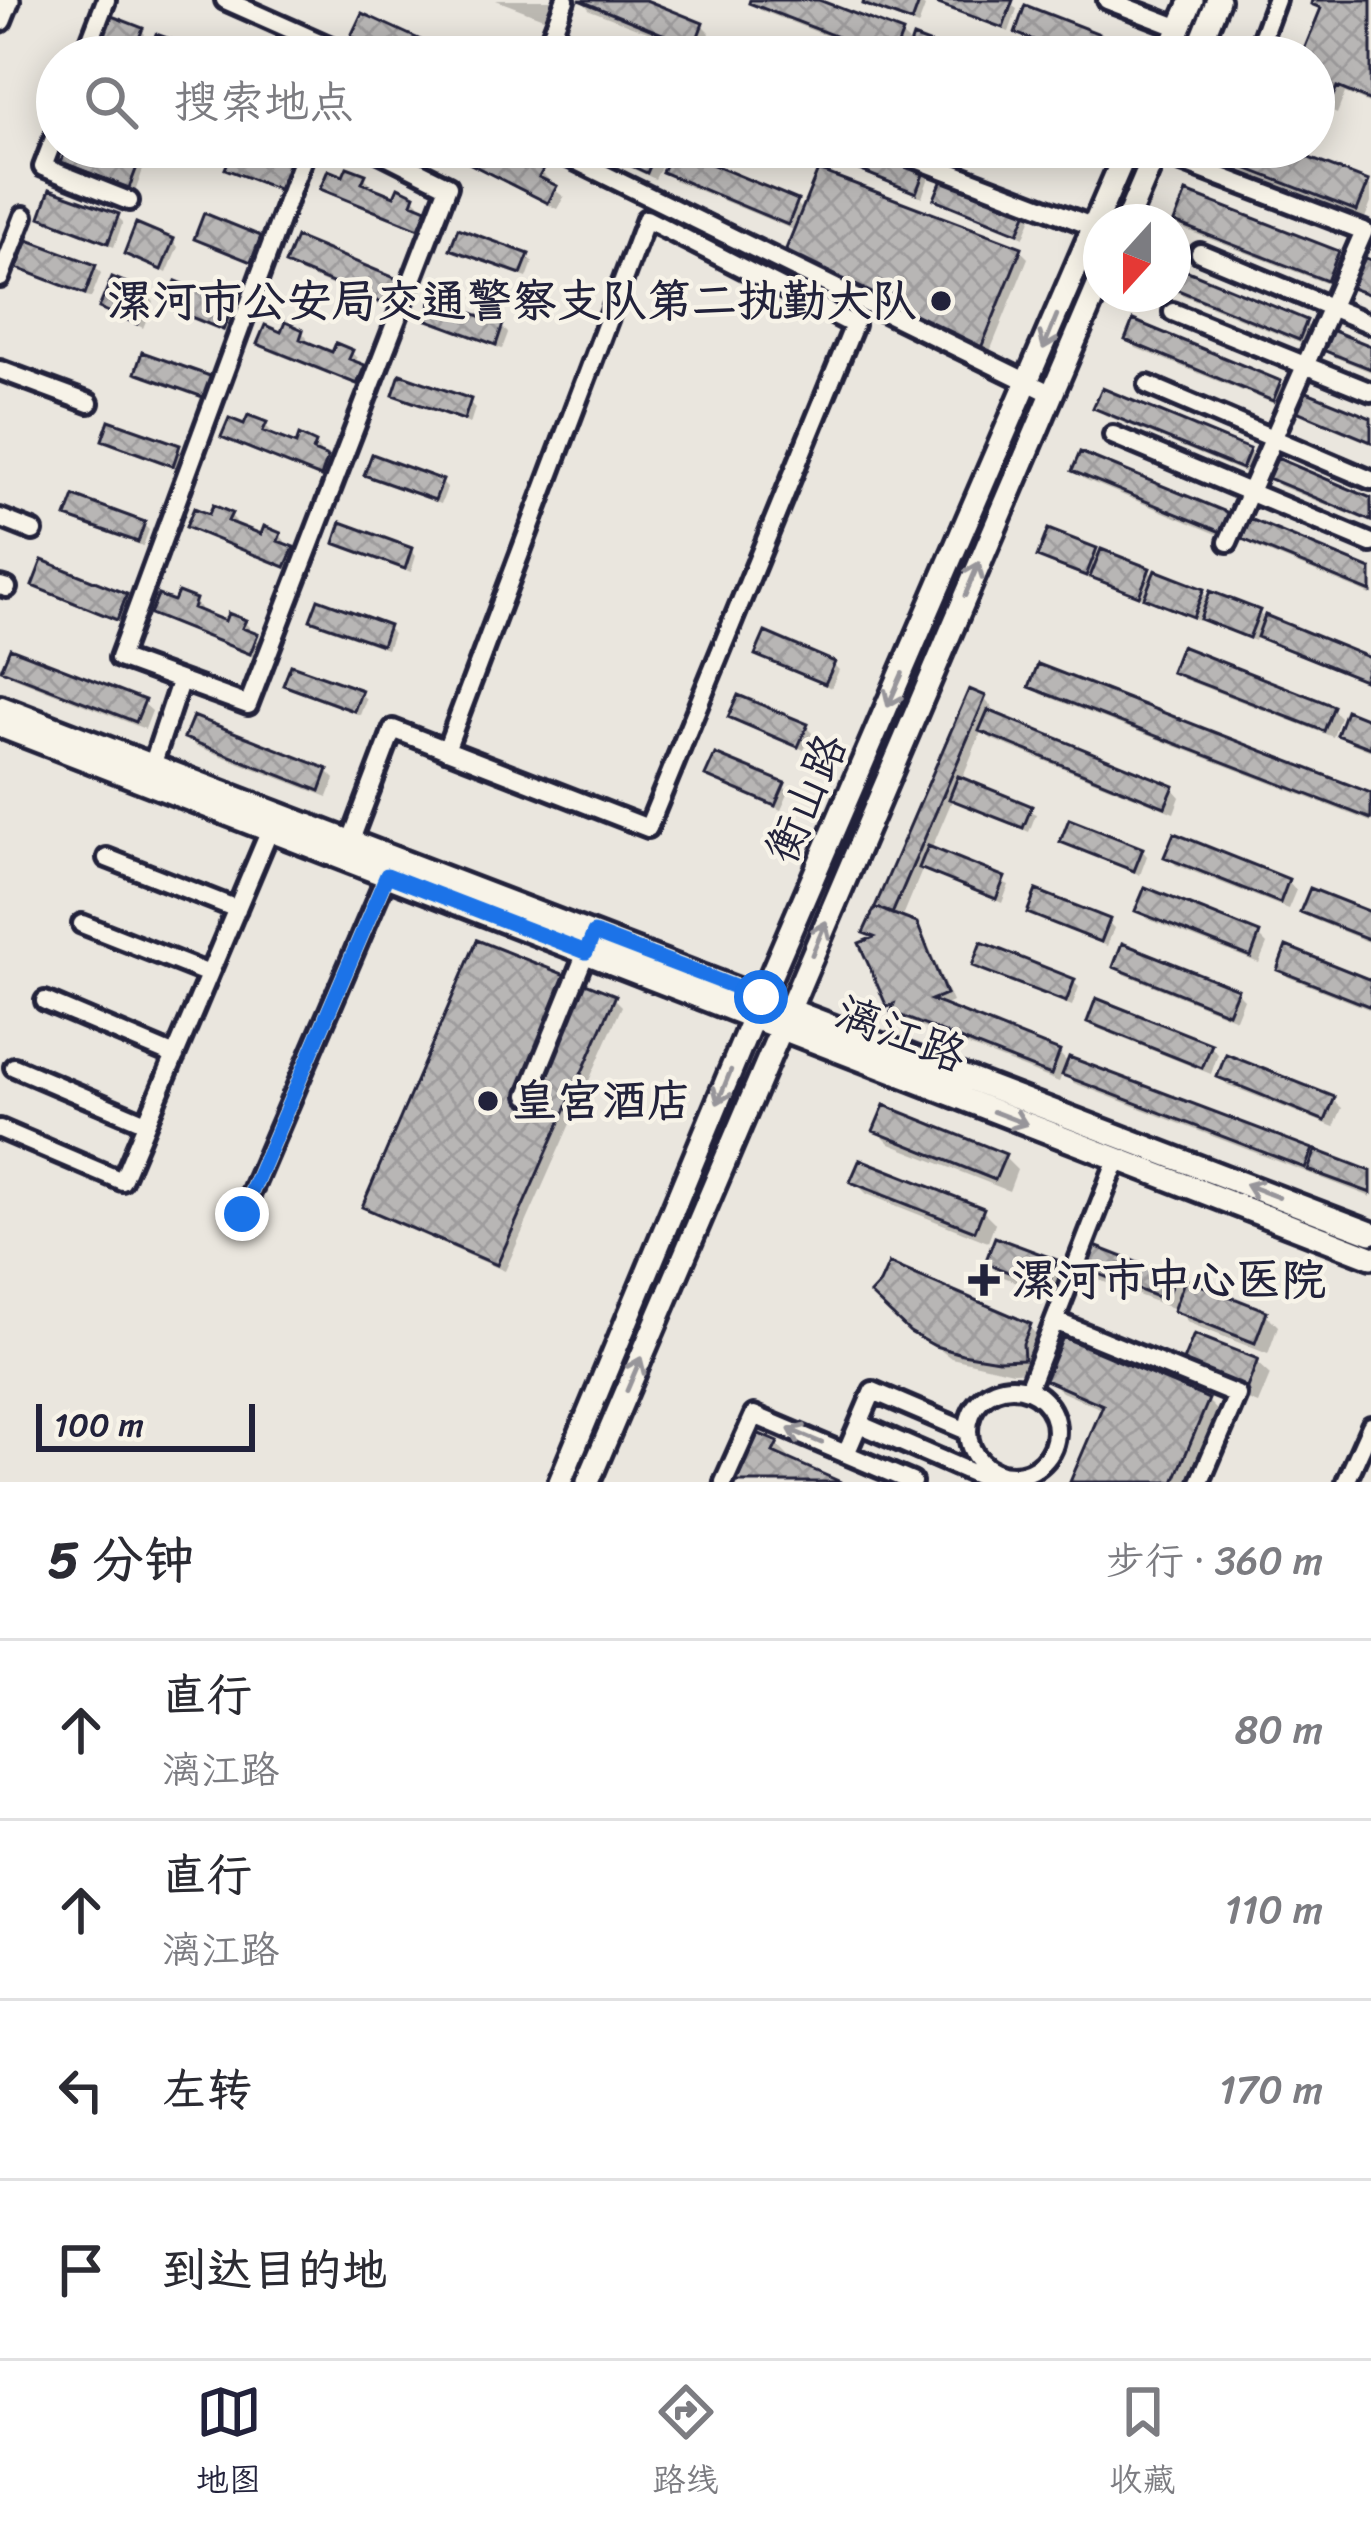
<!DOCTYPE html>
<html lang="zh">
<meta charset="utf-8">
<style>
:root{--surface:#fff;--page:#f2f2f3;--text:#2b2b33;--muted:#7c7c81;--line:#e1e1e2;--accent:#22223b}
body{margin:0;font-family:Sriracha,"LXGW WenKai TC",sans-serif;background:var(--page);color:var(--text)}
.compass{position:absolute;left:1083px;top:204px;width:108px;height:108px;border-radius:50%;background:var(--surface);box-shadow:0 6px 30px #0003;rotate:201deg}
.scale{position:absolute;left:36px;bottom:30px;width:219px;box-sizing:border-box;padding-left:12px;border:6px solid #22223b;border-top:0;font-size:33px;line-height:42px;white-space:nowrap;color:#22223b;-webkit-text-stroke:9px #f7f3e8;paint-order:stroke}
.stop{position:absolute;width:36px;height:36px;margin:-27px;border:9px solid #1a73e8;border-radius:50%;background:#fff}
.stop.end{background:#1a73e8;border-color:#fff;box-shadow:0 3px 12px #0008}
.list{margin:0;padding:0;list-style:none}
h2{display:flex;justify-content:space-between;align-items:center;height:156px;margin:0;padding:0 48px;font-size:51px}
h2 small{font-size:39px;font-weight:400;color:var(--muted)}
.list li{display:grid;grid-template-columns:78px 1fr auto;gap:36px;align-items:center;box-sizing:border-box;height:180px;padding:0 48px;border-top:3px solid var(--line)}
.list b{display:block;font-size:45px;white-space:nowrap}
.list p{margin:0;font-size:39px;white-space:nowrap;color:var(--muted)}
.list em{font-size:39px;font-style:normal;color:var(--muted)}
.icon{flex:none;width:66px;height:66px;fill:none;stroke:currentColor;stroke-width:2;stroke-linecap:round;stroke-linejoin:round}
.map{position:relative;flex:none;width:1371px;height:1482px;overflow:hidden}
.search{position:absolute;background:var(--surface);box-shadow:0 6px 30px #0003;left:36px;right:36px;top:36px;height:132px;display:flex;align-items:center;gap:30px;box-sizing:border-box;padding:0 42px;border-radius:66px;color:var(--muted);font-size:45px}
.sheet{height:876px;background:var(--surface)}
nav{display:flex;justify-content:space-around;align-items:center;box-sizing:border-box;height:168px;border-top:3px solid var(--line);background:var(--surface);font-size:33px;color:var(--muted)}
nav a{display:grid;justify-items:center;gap:6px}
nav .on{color:var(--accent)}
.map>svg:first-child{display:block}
.shadow{fill:#0003}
.building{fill:url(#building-cross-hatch);stroke:#22223b;stroke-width:3}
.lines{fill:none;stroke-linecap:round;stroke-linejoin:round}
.minor-casing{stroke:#22223b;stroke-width:26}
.tertiary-casing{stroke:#22223b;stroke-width:30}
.minor{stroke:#f7f3e8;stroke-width:16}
.tertiary{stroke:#f7f3e8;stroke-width:21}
.oneway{stroke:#97959a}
.route{stroke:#1a73e8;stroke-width:15}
.poi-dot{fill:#22223b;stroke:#f7f3e8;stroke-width:4.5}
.labels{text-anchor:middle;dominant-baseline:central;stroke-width:9;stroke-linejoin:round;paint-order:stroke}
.poi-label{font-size:45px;font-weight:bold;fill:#22223b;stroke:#f7f3e8;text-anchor:start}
.street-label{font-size:45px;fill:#22223b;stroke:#f7f3e8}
</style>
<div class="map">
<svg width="1371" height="1482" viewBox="0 0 1371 1482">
<defs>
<pattern id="building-cross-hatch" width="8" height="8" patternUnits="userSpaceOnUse" patternTransform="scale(3)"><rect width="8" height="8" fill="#b8b6b5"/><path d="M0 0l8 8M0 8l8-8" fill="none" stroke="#9e9c9d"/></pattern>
</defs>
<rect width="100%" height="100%" fill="#eae6de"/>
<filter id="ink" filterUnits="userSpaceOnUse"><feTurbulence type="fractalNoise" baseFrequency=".00833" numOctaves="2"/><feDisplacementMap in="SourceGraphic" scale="24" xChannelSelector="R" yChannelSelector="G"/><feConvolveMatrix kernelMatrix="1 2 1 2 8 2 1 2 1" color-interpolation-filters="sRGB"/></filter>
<g filter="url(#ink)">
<!-- shadow -->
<path class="shadow" d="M496 0H560L554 22Z
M638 0 702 25 710 33 702 53 590 10 582 1Z
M753 0H810L901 35 913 46 956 57H881L760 10Z
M867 0H915L925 7 918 26 872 9Z
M932 0H1004L1017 9 1009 32Z
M1315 0H1371V104L1345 93 1337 114 1314 104V57H1305L1323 12Z
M141 30 145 34 138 52 107 41Z
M1018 33 1098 36 1104 42 1099 57H1073Z
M70 147H98L139 161 144 167 135 192 70 167 64 161Z
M176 147H217L211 162Z
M237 147 289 195 235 174 229 168Z
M434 147H489L501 157 499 160 524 173 541 172 549 180 547 184 564 197 557 209Z
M587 147H643L664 161 655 179Z
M770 147H830L822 167Z
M840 147H863L924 171 929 177 922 197 841 164 835 158Z
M1209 147H1272L1367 183 1371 187V203L1365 218 1215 160 1207 152Z
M666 171 796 203 804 211 1020 250 1028 258 989 354 795 261 796 231 674 180Z
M364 177 370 183 367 189 396 200 413 197 419 203 417 209 431 218 425 233 329 194 323 188Z
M938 199 1026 212 1032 217 1024 237Z
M43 216H117L123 222 114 247 49 222Z
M1177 222 1337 253 1346 261 1336 287 1186 230Z
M260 238 265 244 257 266 197 239Z
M173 241 178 247 167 273 127 253Z
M454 248 527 257 533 262 527 278 460 254Z
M289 263 398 283 406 291 397 312 297 271Z
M21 267H95L101 273 91 298Z
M1173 268 1305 323 1313 331 1307 346 1173 291Z
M148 296 154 302 143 328 103 308Z
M232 306 238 312 229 334 169 307Z
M429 318 502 327 508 333 502 349 434 324Z
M302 332 307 338 305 344 334 356 351 352 357 358 355 364 369 373 363 388 267 350 261 344Z
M1128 339 1280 384 1288 392 1282 407 1136 348Z
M1324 348 1371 349V372L1332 356Z
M138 372 211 380 217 386 212 402 144 378Z
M396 394 469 402 475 408 470 424 402 400Z
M1097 407 1248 451 1257 460 1250 475 1105 415Z
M1297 409 1371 422V444L1306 417Z
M265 425 271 431 269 437 297 448 315 445 320 451 318 457 333 466 326 481 230 442 225 436Z
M105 440 178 448 184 454 179 470 111 445Z
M1076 471 1227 515 1235 524 1229 539 1084 479Z
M368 474 441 482 447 488 441 504 373 480Z
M1272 478 1371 501V523L1280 486Z
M230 515 236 521 234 527 262 538 280 535 285 541 283 547 298 556 291 571 190 526Z
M70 516 143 524 149 530 143 546 76 522Z
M1245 538 1371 572V595L1253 546Z
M337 542 411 550 416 556 411 572 343 548Z
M1095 551 1101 557 1148 570 1155 577 1202 592 1210 600 1258 612 1267 621 1371 661V681L1266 642 1258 634 1255 641 1209 624 1201 616 1199 621 1153 603 1146 596 1145 599 1093 576 1092 580 1046 562 1041 556Z
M35 586 126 596 132 602 123 624 41 591Z
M195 602 200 608 198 614 227 625 244 622 250 628 248 634 262 643 256 658 154 613Z
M314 619 387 627 393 633 387 649 319 625Z
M759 654 833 664 839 670 831 688Z
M5 669 143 703 152 711 145 729 13 677Z
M1174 671 1332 709 1340 717 1333 737 1183 679Z
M287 685 360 693 366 699 360 715 292 690Z
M1033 686 1371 796V822L1041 694Z
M984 699 992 707 989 714 1172 788 1180 797 1174 813 991 739 982 730 961 781 1036 814 1029 832 953 798 931 850 1009 885 1002 903 923 868 901 921 915 926 924 935 952 1002 941 1007 1059 1053 1069 1064 1371 1174V1197L1074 1083 1063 1072 1059 1082 903 1020 890 1005 874 940 866 932Z
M732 716 806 727 812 733 804 750Z
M1371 723V751L1349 742 1340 734Z
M188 738 327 771 335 779 328 797 196 746Z
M709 776 783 786 789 792 781 810Z
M1064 841 1142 850 1147 856 1140 875Z
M1168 856 1288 881 1296 890 1288 909 1176 865Z
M1139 910 1259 936 1267 944 1259 963 1147 919Z
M1304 911 1371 916V943L1312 919Z
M1030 912 1108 922 1114 928 1107 946Z
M975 965 1073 982 1079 987 1072 1006 981 971Z
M1116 966 1236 991 1244 999 1236 1019 1124 974Z
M1280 969 1371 983V1010L1288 977Z
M614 998 622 1006 505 1271 374 1214 366 1206Z
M1090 1021 1210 1046 1218 1054 1211 1074 1099 1029Z
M1220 1077 1333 1100 1342 1108 1334 1127 1228 1085Z
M877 1131 1004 1157 1017 1170 1009 1191 890 1144Z
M854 1181 982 1210 995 1223 988 1242 867 1194Z
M988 1263H1055L1068 1276 1060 1298 1001 1276Z
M1086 1267 1173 1279 1184 1290 1265 1313 1278 1326 1268 1354 1189 1323 1177 1310 1099 1280Z
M889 1311 1029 1327 1042 1340 1036 1371 1013 1372 951 1358Z
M1256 1362 1270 1375 1258 1404 1197 1380Z
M1049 1379 1208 1401 1221 1414 1192 1482H1074L1104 1410 1062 1392Z
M776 1444 789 1457 787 1462 834 1482H739Z"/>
<!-- building -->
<path class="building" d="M579 0H646L703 23 694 47Z
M750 0H819L903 32 893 57H889L749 3Z
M864 0H920L912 22 863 4Z
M928 0H1013L1003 28Z
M1312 0H1371V101L1337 87 1328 107 1314 102V57H1301L1321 8 1311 4Z
M1025 5 1100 34 1091 57H1077L1015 33Z
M362 13 458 57H398L351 36Z
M109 15 143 28 134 51 101 39Z
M156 34 190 46 186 57H147Z
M913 37 965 57H906Z
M566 38 615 57H558Z
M67 147H107L140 159 129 188 61 162Z
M234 147H247L293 165 283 191 225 169Z
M437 147H494L491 153 523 168 526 161 543 170 539 177 557 186 548 203Z
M591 147H650L657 150 647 173Z
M837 147H871L925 169 916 193 832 159Z
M1206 147H1281L1369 181 1357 211 1204 152Z
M673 148 798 200 788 225 662 172Z
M347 167 366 174 362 183 394 196 398 187 415 195 412 203 427 209 419 229 320 189 328 170 343 176Z
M818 170 1022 247 981 348 784 254Z
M944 175 1028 209 1018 233 934 199Z
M50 189 119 214 108 243 40 217Z
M1186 192 1339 251 1327 281 1174 222Z
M204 213 261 236 251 262 194 239Z
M136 223 174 239 161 270 124 254Z
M458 228 529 254 521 274 450 249Z
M296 237 400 280 389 306 285 264Z
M28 240 96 265 85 294 17 268Z
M1358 255 1371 260V295L1346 286Z
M1173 265 1307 320 1299 340 1173 288Z
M112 277 150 293 137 324 99 308Z
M176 281 234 304 223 330 166 307Z
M432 299 503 324 496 345 425 319Z
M1133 320 1281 381 1273 401 1125 340Z
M285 322 303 330 300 339 332 352 336 343 353 350 349 359 365 365 357 384 257 344 265 325 281 332Z
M1329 329 1371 346V369L1320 349Z
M142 352 213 377 206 398 135 373Z
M400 374 471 399 464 420 393 395Z
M1102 388 1250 449 1242 469 1093 408Z
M1302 390 1371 418V442L1294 410Z
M248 415 267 422 263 431 296 444 299 435 316 443 313 451 328 457 321 477 221 437 229 418 244 424Z
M109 420 180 445 173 466 102 440Z
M1080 452 1229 513 1221 532 1072 471Z
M372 454 443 480 435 500 364 475Z
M1277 458 1371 498V521L1268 478Z
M74 496 145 522 138 542 66 517Z
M213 505 232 513 228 521 261 534 264 526 281 533 278 541 294 547 285 567 186 527 194 508 209 514Z
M1250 519 1371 569V592L1242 539Z
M341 522 412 548 405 569 334 543Z
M1048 529 1097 548 1086 576 1037 557Z
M1101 549 1150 568 1139 596 1090 577Z
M42 560 127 594 117 620 32 586Z
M1155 570 1204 589 1193 617 1144 598Z
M1210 591 1260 610 1249 638 1200 619Z
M178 592 196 599 193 608 225 621 228 613 246 620 242 628 258 634 250 654 150 614 158 595 174 601Z
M318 599 389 625 382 645 310 620Z
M1265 615 1371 658 1364 680 1257 637Z
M765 632 835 662 825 684 755 655Z
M1181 646 1334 706 1324 731 1171 672Z
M10 648 145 700 136 722 1 670Z
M1038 664 1371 793V819L1029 687Z
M291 665 362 690 354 711 283 685Z
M969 689 986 696 892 914 875 907Z
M738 695 808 724 798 747 728 717Z
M988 710 1174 786 1165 807 979 731Z
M1346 710 1371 720V748L1337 735Z
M193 716 328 769 320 791 184 738Z
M715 754 785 783 775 806 705 776Z
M958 776 1032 806 1023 828 949 799Z
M1069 819 1143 848 1134 871 1060 842Z
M1174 833 1289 879 1280 903 1164 857Z
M928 846 1005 877 996 899 919 868Z
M1145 887 1260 933 1251 957 1135 911Z
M1310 888 1371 912V940L1300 912Z
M1036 890 1110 919 1101 942 1027 913Z
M875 907 917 923 946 994 931 1000 1060 1051 1051 1075 891 1012 894 1004 887 1007 859 943 874 937 863 933Z
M477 940 616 995 497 1265 362 1207Z
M981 942 1075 979 1066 1002 972 966Z
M1122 943 1238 989 1228 1013 1113 967Z
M1286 946 1371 980V1007L1277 970Z
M1096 998 1212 1044 1202 1068 1087 1022Z
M1226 1054 1335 1097 1325 1121 1217 1077Z
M1069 1057 1313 1149 1305 1168 1062 1075Z
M884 1105 1006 1154 995 1180 873 1131Z
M1316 1150 1371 1171V1193L1308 1170Z
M860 1159 984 1208 975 1231 850 1182Z
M995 1237 1057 1260 1047 1287 985 1263Z
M1092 1245 1175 1277 1165 1300 1083 1268Z
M889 1263 1031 1324 1023 1344 1024 1359 998 1360 962 1354 935 1346 910 1332 870 1294 880 1283Z
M1185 1279 1267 1311 1255 1343 1173 1311Z
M1194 1334 1258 1359 1245 1393 1180 1368Z
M1063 1337 1209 1399 1174 1482H1070L1103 1405 1045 1380Z
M757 1433 778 1442 773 1452 841 1482H736Z"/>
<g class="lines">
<defs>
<path id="minor" d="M225 0 353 57
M1107 0 1180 28
M84 57 106 0
M543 57 565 0
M1255 57 1276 0
M57 130 43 167 129 201
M307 147 119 658 248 705 448 186 370 147
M548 147 1052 394
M885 147 1094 227
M1156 152 1364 231 1228 542
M1200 253 1371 324
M0 278 24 216
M1173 312 1371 392
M0 370 89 403
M1148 385 1371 480
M1113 435 1371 543
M0 518 33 531
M0 586 7 588
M149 775 180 682
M351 840 393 729 648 828 854 325 646 219 446 750
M107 858 237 909
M82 924 209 974
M45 1001 175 1056
M14 1067 146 1123
M528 1095 589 945
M0 1129 122 1181 270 830
M242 1214 387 875
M1055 1321 1237 1395 1200 1482
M968 1431a44 44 0 1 1 88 0a44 44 0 1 1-88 0Z
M1028 1389 1117 1160
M859 1424 993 1482
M846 1454 873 1391 967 1431
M724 1482 754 1415 912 1482
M1346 1482 1371 1426"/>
<path id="tertiary" d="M0 20 8 0
M1167 57 1192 0
M1195 57 1218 0
M1126 222 1158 147
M0 707 1371 1233
M0 726 1371 1257
M560 1482 753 1017 1128 147
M588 1482 1101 279"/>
</defs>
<!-- minor casing -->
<use href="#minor" class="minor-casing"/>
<!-- tertiary casing -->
<use href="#tertiary" class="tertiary-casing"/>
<!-- minor -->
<use href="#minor" class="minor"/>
<!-- tertiary -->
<use href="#tertiary" class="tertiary"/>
</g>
<!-- one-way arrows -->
<defs><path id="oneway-shaft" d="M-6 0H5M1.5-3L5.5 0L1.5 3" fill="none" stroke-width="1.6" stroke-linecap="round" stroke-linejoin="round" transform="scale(3)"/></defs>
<g class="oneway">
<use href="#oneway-shaft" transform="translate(1050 332) rotate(112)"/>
<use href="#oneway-shaft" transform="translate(972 579) rotate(-67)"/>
<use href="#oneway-shaft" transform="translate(895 690) rotate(114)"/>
<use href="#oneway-shaft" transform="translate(819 938) rotate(-67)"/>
<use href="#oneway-shaft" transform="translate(724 1087) rotate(112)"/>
<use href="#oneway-shaft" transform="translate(1010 1118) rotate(21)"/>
<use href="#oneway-shaft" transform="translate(1262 1191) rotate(-159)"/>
<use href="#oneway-shaft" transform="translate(634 1374) rotate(-67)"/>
<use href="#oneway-shaft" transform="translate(805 1436) rotate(-157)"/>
</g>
</g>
<g class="lines" filter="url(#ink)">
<!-- route -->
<path class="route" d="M242 1214 387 875 586 952 594 933 761 997"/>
</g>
<!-- markers -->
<g class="poi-dot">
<circle cx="941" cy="301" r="12"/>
<circle cx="488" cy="1101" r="12"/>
<path d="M978 1262h12v12h12v12h-12v12h-12v-12h-12v-12h12z"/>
</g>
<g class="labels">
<!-- poi labels -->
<g class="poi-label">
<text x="917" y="301" text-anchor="end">漯河市公安局交通警察支队第二执勤大队</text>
<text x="512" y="1101">皇宫酒店</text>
<text x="1011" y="1280">漯河市中心医院</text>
</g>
<!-- street labels -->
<g class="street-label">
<text transform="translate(806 798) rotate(-66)">衡山路</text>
<text transform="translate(901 1034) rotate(21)">漓江路</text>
</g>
</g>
</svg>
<svg class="compass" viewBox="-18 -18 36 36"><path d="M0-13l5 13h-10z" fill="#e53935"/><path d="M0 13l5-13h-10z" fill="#7c7c81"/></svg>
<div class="scale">100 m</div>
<div class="stop" style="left:761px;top:997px"></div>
<div class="stop end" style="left:242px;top:1214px"></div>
<div class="search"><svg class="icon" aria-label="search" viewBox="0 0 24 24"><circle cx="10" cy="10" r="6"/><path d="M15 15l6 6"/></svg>搜索地点</div>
</div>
<section class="sheet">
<h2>5 分钟<small>步行 · 360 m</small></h2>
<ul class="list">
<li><svg class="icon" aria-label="ahead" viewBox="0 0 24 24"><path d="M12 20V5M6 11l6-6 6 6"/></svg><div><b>直行</b><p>漓江路</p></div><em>80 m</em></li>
<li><svg class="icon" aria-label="ahead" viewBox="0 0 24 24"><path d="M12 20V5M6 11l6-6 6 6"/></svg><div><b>直行</b><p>漓江路</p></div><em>110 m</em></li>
<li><svg class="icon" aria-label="left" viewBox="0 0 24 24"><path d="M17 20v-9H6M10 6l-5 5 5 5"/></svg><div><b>左转</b></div><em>170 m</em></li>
<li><svg class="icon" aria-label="arrive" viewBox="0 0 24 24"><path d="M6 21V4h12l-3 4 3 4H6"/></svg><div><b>到达目的地</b></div></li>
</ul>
</section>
<nav>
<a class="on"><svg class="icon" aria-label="map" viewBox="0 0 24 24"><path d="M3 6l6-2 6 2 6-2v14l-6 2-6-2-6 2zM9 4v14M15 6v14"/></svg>地图</a>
<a><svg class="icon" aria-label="directions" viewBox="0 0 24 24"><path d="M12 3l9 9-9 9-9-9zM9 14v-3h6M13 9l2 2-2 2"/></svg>路线</a>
<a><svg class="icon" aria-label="saved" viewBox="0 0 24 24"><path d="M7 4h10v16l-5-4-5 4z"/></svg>收藏</a>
</nav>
